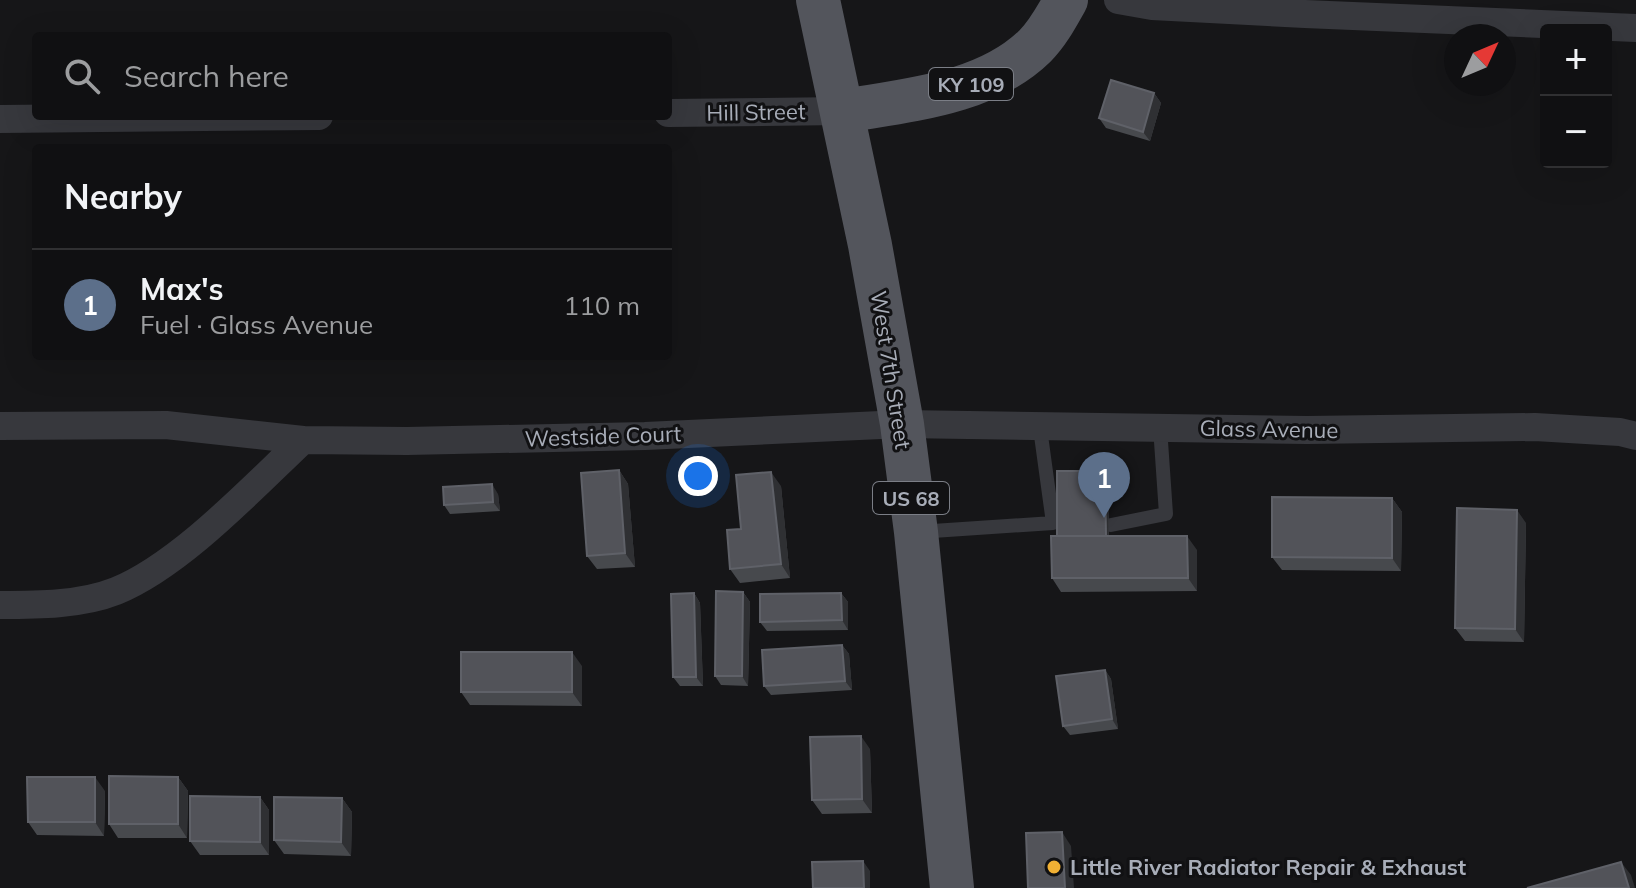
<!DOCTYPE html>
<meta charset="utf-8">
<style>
:root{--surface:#101012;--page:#19191b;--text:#f1f3f6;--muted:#9c9d9f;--line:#303032;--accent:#0f766e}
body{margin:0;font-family:Mulish,sans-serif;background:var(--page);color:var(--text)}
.controls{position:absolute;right:24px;top:24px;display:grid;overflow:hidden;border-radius:8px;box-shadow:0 8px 32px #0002}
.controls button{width:72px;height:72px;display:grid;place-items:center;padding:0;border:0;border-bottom:2px solid var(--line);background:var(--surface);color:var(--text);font:40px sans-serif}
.compass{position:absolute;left:1444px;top:24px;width:72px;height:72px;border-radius:50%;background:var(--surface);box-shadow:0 8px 32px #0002;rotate:46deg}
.you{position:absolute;left:698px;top:476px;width:28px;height:28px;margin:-20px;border:6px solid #fff;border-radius:50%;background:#1a73e8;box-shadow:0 0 0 12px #1a73e833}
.badge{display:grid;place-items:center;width:52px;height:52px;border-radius:50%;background:var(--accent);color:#fff;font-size:26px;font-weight:700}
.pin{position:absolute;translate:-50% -66px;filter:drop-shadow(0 2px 4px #0008)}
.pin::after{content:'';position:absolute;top:42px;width:28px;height:24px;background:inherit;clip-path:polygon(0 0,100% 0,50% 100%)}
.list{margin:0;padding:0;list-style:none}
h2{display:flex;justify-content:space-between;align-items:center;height:104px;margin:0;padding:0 32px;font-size:34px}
h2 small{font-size:26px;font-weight:400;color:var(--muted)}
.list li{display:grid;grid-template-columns:52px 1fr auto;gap:24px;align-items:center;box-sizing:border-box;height:112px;padding:0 32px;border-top:2px solid var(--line)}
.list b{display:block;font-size:30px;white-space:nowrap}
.list p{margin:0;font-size:26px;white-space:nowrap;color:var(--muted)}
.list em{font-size:26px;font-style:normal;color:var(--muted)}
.icon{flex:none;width:44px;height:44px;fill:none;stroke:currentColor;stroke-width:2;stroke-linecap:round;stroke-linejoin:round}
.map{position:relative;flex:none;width:1636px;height:888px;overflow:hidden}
.search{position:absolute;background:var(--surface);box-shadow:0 8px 32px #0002;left:32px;top:32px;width:640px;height:88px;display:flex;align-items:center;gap:20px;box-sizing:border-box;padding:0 28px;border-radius:8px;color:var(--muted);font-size:30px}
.panel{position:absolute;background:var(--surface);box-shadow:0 8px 32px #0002;left:32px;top:144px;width:640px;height:216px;border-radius:8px}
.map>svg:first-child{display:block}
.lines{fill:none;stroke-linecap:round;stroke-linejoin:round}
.service{stroke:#37383d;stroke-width:14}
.minor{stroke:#37383d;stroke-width:28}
.primary{stroke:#53555c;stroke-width:44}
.wall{fill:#47494d}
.shaded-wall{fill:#2f3033}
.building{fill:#525359;stroke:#5f6168;stroke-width:2}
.poi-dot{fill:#f2b134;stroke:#111113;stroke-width:3}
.labels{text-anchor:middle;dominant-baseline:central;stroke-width:6;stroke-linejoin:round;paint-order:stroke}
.shield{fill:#111113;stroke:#7b7e86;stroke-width:2}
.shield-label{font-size:20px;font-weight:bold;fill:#a8adb8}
.street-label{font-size:22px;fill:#a8adb8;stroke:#111113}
.poi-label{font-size:22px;font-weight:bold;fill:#a8adb8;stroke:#111113;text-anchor:start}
</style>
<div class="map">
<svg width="1636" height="888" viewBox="0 0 1636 888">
<rect width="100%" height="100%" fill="#161618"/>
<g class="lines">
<!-- service -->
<path class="service" d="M1111 525 1166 514 1160 427
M918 532 1053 523 1040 428"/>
<!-- minor -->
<path class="minor" d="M1118 0 1152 6 1305 14 1636 28
M668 113 844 111
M0 119 319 116
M0 426 166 425 303 440C252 488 180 565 116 591 81 605 37 605 0 605
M303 440 407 441 645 436 902 424 1307 430 1535 427 1620 432 1636 436"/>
<!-- primary -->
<path class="primary" d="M818 0 870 245 902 424 916 532 952 888
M844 111C908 100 986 94 1035 46 1048 33 1057 16 1066 0"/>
</g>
<!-- wall -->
<path class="wall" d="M1154 93 1161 103 1150 141 1106 128 1099 118Z
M619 470 628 484 635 567 597 569 587 556Z
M1108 476 1109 536 1197 550V591L1061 592 1052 578Z
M781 486 790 578 740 583 730 569 741 529Z
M498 494 500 511 450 514 444 505Z
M1392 498 1402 512 1401 571 1282 570 1272 557Z
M1526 523 1524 642 1465 641 1455 628Z
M743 592 750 602 748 686 721 685 715 676Z
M694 593 700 603 703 686H680L673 677Z
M841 593 848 602V630L767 631 760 622Z
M842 645 849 654 852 690 771 695 764 686Z
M582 666V706L470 705 461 692Z
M1105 670 1111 679 1118 729 1070 735 1063 726Z
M870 749 872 813 822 814 812 800Z
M178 777 188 791 187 838H118L109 824Z
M105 791 104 836 37 835 28 822Z
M260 797 269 810V855H200L190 841Z
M342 798 352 812 351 856 284 854 274 840Z"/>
<!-- shaded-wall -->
<path class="shaded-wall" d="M1154 93 1161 103 1150 141 1143 132Z
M619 470 628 484 635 567 625 553Z
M1105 471 1108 476 1109 550 1106 545Z
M771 472 781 486 790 578 781 564Z
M492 484 498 494 500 511 493 502Z
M1392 498 1402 512 1401 571 1392 558Z
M1517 510 1526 523 1524 642 1515 629Z
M1187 536 1197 550V591L1188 578Z
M743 592 750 602 748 686 742 676Z
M694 593 700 603 703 686 696 677Z
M841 593 848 602V630L842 620Z
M842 645 849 654 852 690 845 681Z
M572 652 582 666V706L572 692Z
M1105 670 1111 679 1118 729 1112 719Z
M861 736 870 749 872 813 862 799Z
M95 777 105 791 104 836 95 822Z
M178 777 188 791 187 838 178 824Z
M260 797 269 810V855L260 842Z
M342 798 352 812 351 856 341 842Z
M1062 832 1071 846 1074 888H1065Z
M863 861 870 871V888H864Z
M1621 862 1631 875 1635 888H1629Z"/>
<!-- building -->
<path class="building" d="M1111 80 1154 93 1143 132 1099 118Z
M619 470 625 553 587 556 581 473Z
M1057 471H1105L1106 536H1057Z
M771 472 781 564 730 569 727 530 741 529 736 475Z
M492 484 493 502 444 505 443 487Z
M1272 497 1392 498V558L1272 557Z
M1457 508 1517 510 1515 629 1455 628Z
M1051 536H1187L1188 578H1052Z
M716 591 743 592 742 676H715Z
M694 593 696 677H673L671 594Z
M841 593 842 620 760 622V594Z
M842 645 845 681 764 686 762 650Z
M461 652H572V692H461Z
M1105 670 1112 719 1063 726 1056 676Z
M861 736 862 799 812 800 810 737Z
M109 776 178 777V824H109Z
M27 777H95V822H28Z
M190 796 260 797V842L190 841Z
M274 797 342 798 341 842 274 840Z
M1062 832 1065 888H1028L1026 833Z
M863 861 864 888H813L812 862Z
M1621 862 1629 888H1527Z"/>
<!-- markers -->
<circle class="poi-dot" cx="1054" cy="867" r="8"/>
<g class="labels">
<!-- shield labels -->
<g class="shield">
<rect x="929" y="68" width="84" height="32" rx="6"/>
<rect x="873" y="482" width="76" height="32" rx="6"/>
</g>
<g class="shield-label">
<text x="971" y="84">KY 109</text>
<text x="911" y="498">US 68</text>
</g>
<!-- street labels -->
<g class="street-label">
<text transform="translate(756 112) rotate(-1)">Hill Street</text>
<text transform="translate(891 370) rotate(81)">West 7th Street</text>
<text transform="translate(1269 429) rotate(1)">Glass Avenue</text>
<text transform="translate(603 436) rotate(-2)">Westside Court</text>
</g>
<!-- poi labels -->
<g class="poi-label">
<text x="1070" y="867">Little River Radiator Repair &amp; Exhaust</text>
</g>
</g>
</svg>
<div class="controls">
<button>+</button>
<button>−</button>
</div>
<svg class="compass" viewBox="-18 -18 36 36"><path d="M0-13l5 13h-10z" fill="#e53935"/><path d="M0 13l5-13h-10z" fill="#9c9d9f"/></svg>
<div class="you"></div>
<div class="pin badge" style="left:1104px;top:518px;background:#5c6f8a">1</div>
<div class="search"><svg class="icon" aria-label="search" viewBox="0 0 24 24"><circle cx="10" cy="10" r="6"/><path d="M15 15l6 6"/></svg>Search here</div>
<section class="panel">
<h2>Nearby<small></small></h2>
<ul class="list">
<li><span class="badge" style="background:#5c6f8a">1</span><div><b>Max's</b><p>Fuel · Glass Avenue</p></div><em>110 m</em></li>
</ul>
</section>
</div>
